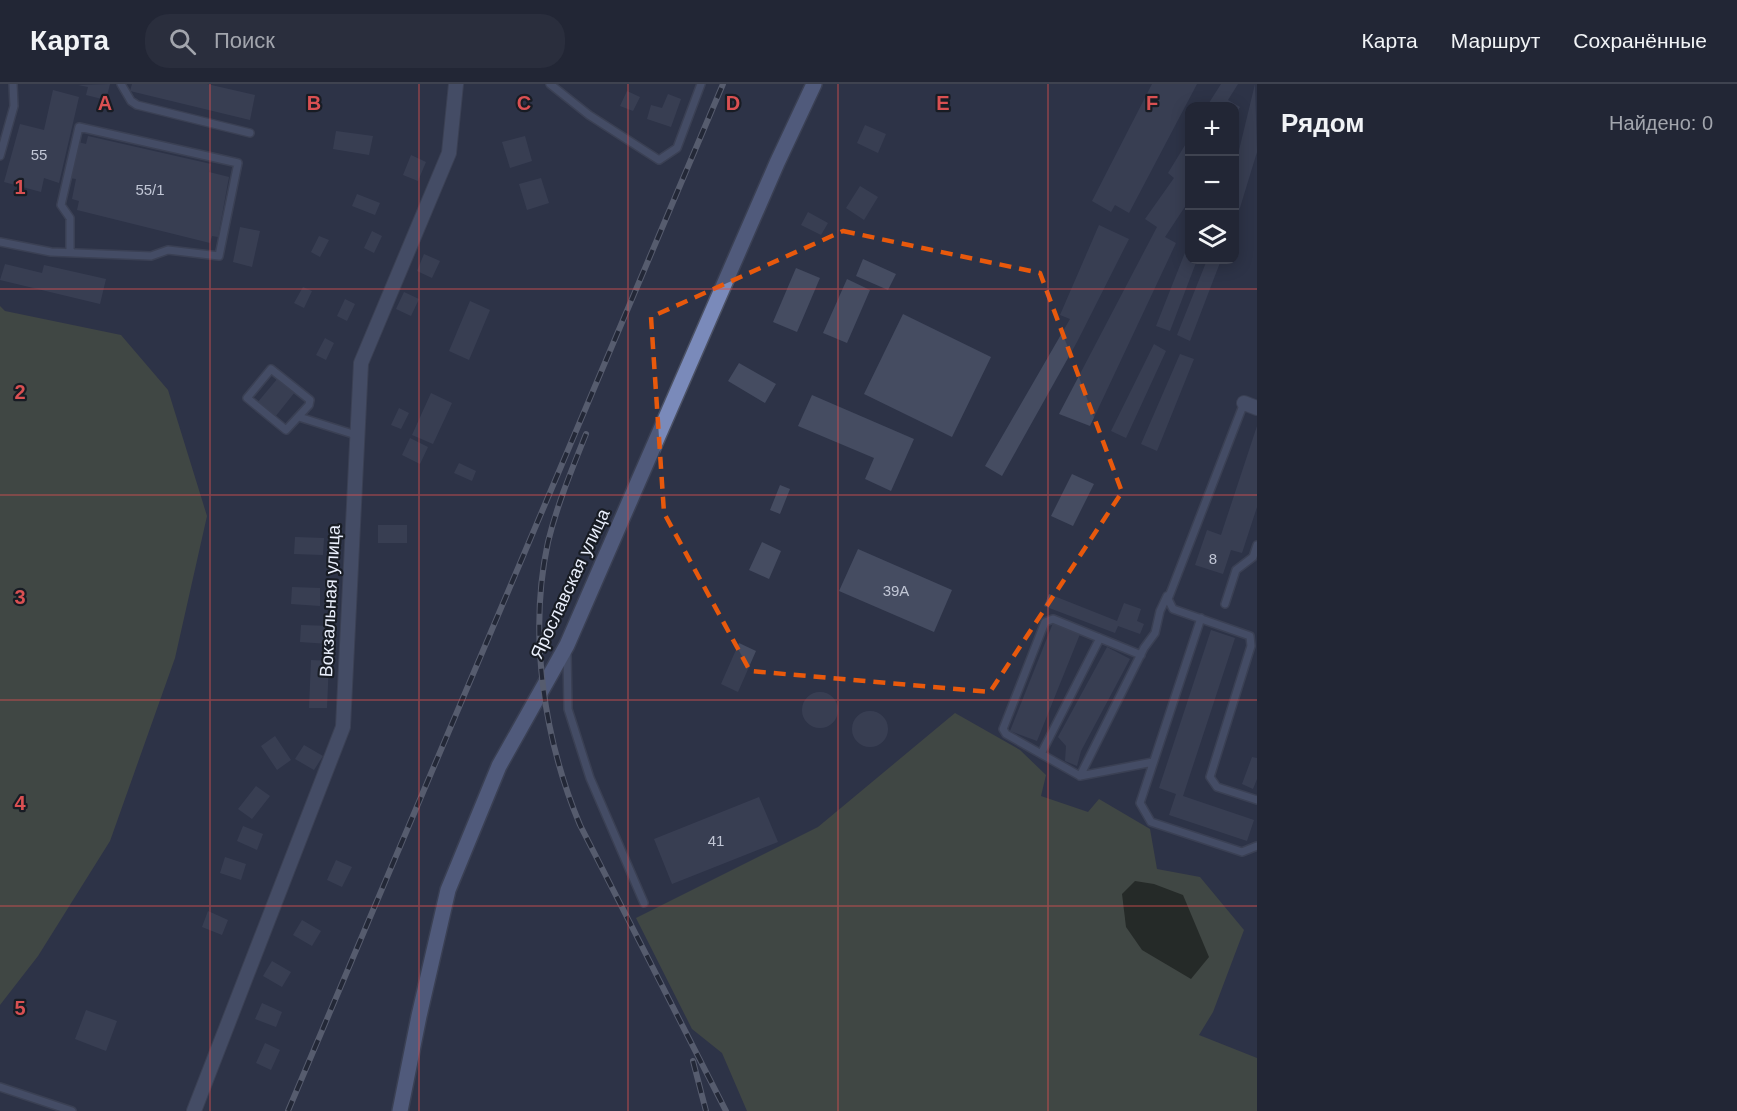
<!DOCTYPE html>
<html lang="ru">
<meta charset="utf-8">
<style>
:root{--surface:#222635;--page:#2a2e3d;--text:#f1f3f6;--muted:#a2a5ad;--line:#3f4350}
body{margin:0;font-family:Helvetica,sans-serif;background:var(--page);color:var(--text)}
.controls{position:absolute;right:18px;top:18px;display:grid;overflow:hidden;border-radius:12px;box-shadow:0 3px 15px #0003}
.controls button{width:54px;height:54px;display:grid;place-items:center;padding:0;border:0;border-bottom:2px solid var(--line);background:var(--surface);color:var(--text);font:30px sans-serif}
.list{margin:0;padding:0;list-style:none}
h2{display:flex;justify-content:space-between;align-items:center;height:78px;margin:0;padding:0 24px;font-size:26px}
h2 small{font-size:20px;font-weight:400;color:var(--muted)}
.icon{flex:none;width:33px;height:33px;fill:none;stroke:currentColor;stroke-width:2;stroke-linecap:round;stroke-linejoin:round}
.map{position:relative;flex:none;width:1257px;height:1027px;overflow:hidden}
header{display:flex;align-items:center;gap:36px;box-sizing:border-box;height:84px;padding:0 30px;background:var(--surface);border-bottom:2px solid var(--line)}
header strong{font-size:28px}
nav{display:flex;gap:33px;margin-inline-start:auto;font-size:21px}
.search{width:420px;height:54px;background:var(--page);display:flex;align-items:center;gap:15px;box-sizing:border-box;padding:0 21px;border-radius:24px;color:var(--muted);font-size:22px}
main{display:flex}
aside{flex:1;background:var(--surface)}
.map>svg:first-child{display:block}
.green{fill:#585f41}
.water{fill:#1b2003}
.building{fill:#454c61}
.lines{fill:none;stroke-linecap:round;stroke-linejoin:round}
.service-casing{stroke:#4b5164;stroke-width:10}
.minor-casing{stroke:#4b5164;stroke-width:16}
.secondary-casing{stroke:#4b5164;stroke-width:18}
.service{stroke:#616c8a;stroke-width:7}
.minor{stroke:#616c8a;stroke-width:14}
.secondary{stroke:#7a8aba;stroke-width:15}
.rail-casing{stroke:#888e9e;stroke-width:6}
.rail{stroke:#181c24;stroke-width:4;stroke-dasharray:11;stroke-linecap:butt}
.marked{fill:none;stroke:#e8590c;stroke-width:4.5;stroke-dasharray:12 8;stroke-linejoin:round}
.grid{fill:none;stroke:#da5052;stroke-width:1.5;stroke-opacity:0.55}
.labels{text-anchor:middle;dominant-baseline:central;stroke-width:4.5;stroke-linejoin:round;paint-order:stroke}
.number-label{font-size:15px;fill:#c1c6d5}
.street-label{font-size:18px;fill:#eaeffc;stroke:#181c24}
.grid-label{font-size:20px;text-anchor:middle;font-weight:bold;fill:#da5052;stroke:#181c24;stroke-width:4.5;stroke-linejoin:round;paint-order:stroke}
</style>
<header>
<strong>Карта</strong>
<div class="search"><svg class="icon" aria-label="search" viewBox="0 0 24 24"><circle cx="10" cy="10" r="6"/><path d="M15 15l6 6"/></svg>Поиск</div>
<nav><a>Карта</a><a>Маршрут</a><a>Сохранённые</a></nav>
</header>
<main>
<div class="map">
<svg width="1257" height="1027" viewBox="0 0 1257 1027">
<rect width="100%" height="100%" fill="#2d3347"/>
<!-- green -->
<path class="green" d="M0 222 5 227 121 251 168 306 207 432 175 574 110 757 38 872 0 921Z
M955 629 1020 666 1046 691 1041 712 1088 728 1099 715 1150 745 1157 785 1200 793 1244 846 1213 928 1199 951 1257 974V1027H747L722 969 692 945 636 834 818 743Z"/>
<!-- water -->
<path class="water" d="M1135 797 1154 800 1183 811 1209 873 1191 895 1142 866 1126 843 1122 810Z"/>
<!-- building -->
<path class="building" d="M110 0 106 16 86 11 88 3 78 1Z
M132 0H207L255 11 250 36 130 7Z
M1152 0H1197L1129 129 1115 121 1111 128 1092 117Z
M1221 0H1238L1228 16 1240 23 1234 32V22H1207Z
M1255 0 1257 68 1235 140 1234 87Z
M53 6 79 13 59 99 44 94 41 108 4 98 20 40 44 46Z
M627 7 640 13 633 27 620 22Z
M668 10 681 15 671 43 647 35 651 21 662 24Z
M865 41 886 50 878 69 857 59Z
M336 47 373 52 369 71 333 65Z
M88 52 211 80 209 88 229 93 218 153 212 152 210 159 77 126 79 117 72 115 76 95 70 94 78 58 86 60Z
M525 52 532 77 510 84 502 58Z
M1190 53V115L1165 153 1176 159 1090 342 1059 330 1157 143 1145 135 1174 94 1168 89Z
M411 71 426 78 418 97 403 91Z
M541 94 549 119 527 126 519 100Z
M860 102 878 113 864 136 846 124Z
M357 110 380 119 375 131 352 122Z
M808 128 828 139 821 151 801 141Z
M1099 141 1129 155 1077 258 1002 392 985 382 1070 235 1060 231Z
M240 143 260 147 252 183 233 178Z
M372 147 382 152 374 169 364 164Z
M319 152 329 156 320 173 311 168Z
M1190 156V176H1197L1170 247 1156 242Z
M424 170 440 177 432 194 417 187Z
M863 175 896 190 888 206 856 192Z
M1207 176H1221L1190 257 1177 251Z
M5 180 42 189 44 181 106 195 100 220 0 196Z
M796 184 820 194 797 248 773 238Z
M847 195 870 206 847 259 823 249Z
M303 203 312 207 304 224 294 219Z
M404 208 419 215 411 232 396 225Z
M345 215 355 220 347 237 337 232Z
M470 217 490 226 469 276 449 267Z
M903 230 991 273 952 353 864 310Z
M325 254 334 259 326 276 316 271Z
M1154 260 1166 267 1126 354 1111 347Z
M1180 270 1194 275 1157 367 1141 360Z
M739 279 776 300 765 319 728 297Z
M278 294 295 308 275 333 257 319Z
M431 309 452 319 433 360 412 351Z
M812 311 914 355 891 407 865 395 874 374 798 342Z
M399 324 409 329 401 345 391 341Z
M1257 342V423L1242 469 1231 466 1223 490 1195 481 1207 446 1221 451Z
M410 354 428 363 420 380 402 371Z
M459 379 476 387 472 397 454 389Z
M1072 390 1094 400 1073 442 1051 432Z
M780 401 790 405 780 430 770 426Z
M378 441H407V459H378Z
M295 453 324 454 323 471 294 470Z
M762 458 781 467 769 495 749 486Z
M858 465 952 506 934 548 839 507Z
M292 503 320 504V522L291 520Z
M1049 510 1117 537 1124 519 1141 525 1137 537 1144 540 1140 550 1118 542 1115 549 1044 522Z
M1053 539 1080 550 1037 657 1010 647Z
M301 541 330 542 329 560 300 558Z
M1211 546 1235 554 1183 712 1254 736 1247 757 1169 731 1176 710 1159 704Z
M739 559 756 567 738 608 721 600Z
M1107 563 1130 575 1081 667 1077 682 1065 677 1066 662 1058 653Z
M311 576 329 577 327 624H309Z
M802 626a18 18 0 1 1 36 0a18 18 0 1 1-36 0Z
M852 645a18 18 0 1 1 36 0a18 18 0 1 1-36 0Z
M275 652 291 676 277 686 261 662Z
M304 661 323 672 314 686 295 675Z
M1252 673 1257 674V695L1253 705 1242 700Z
M256 702 270 712 252 735 238 725Z
M759 713 778 758 672 800 654 755Z
M243 742 263 750 257 766 237 757Z
M225 773 246 780 241 796 220 789Z
M336 776 352 783 342 803 327 796Z
M208 827 228 836 222 851 202 843Z
M302 836 321 847 312 862 293 851Z
M272 877 291 888 282 903 263 892Z
M262 919 282 928 276 943 255 935Z
M86 926 117 937 106 967 75 955Z
M265 959 280 966 271 986 256 979Z"/>
<g class="lines">
<defs>
<path id="service" d="M121 0 131 17 137 21 250 49
M550 0 589 31 659 76 677 64 701 0
M0 72 14 22 13 0
M0 158 51 168 151 172 168 166 219 172 238 79 79 43 61 121 70 134V168
M271 285 310 316 309 321 286 346 247 314Z
M1244 319 1168 515 1173 525 1250 552 1251 562 1210 693 1217 703 1257 716
M299 333 356 351
M1225 520 1236 486 1253 473 1257 461
M1201 534 1140 719 1151 738 1242 768 1257 762
M567 569 568 625 590 694 644 819
M1041 670 1100 554
M1153 678 1080 692 1144 564 1155 549 1160 527 1167 512
M1080 692 1006 650 1003 645 1045 538 1053 535 1141 571
M0 1003 72 1027"/>
<path id="minor" d="M1244 319 1257 324
M194 1027 343 643 361 279 449 69 456 0"/>
<path id="secondary" d="M400 1027 419 932 448 806 499 682 567 561 777 79 814 0"/>
</defs>
<!-- service casing -->
<use href="#service" class="service-casing"/>
<!-- minor casing -->
<use href="#minor" class="minor-casing"/>
<!-- secondary casing -->
<use href="#secondary" class="secondary-casing"/>
<!-- service -->
<use href="#service" class="service"/>
<!-- minor -->
<use href="#minor" class="minor"/>
<!-- secondary -->
<use href="#secondary" class="secondary"/>
<defs>
<path id="rail" d="M586 350C572 385 557 421 548 458 528 550 544 655 580 741L726 1027
M693 977 706 1027
M288 1027 723 0"/>
</defs>
<!-- rail casing -->
<use href="#rail" class="rail-casing"/>
<!-- rail -->
<use href="#rail" class="rail"/>
</g>
<!-- marked area -->
<path d="M0 0H1257V1027H0ZM843 147 1040 189 1122 408 990 608 750 587 664 429 651 233Z" fill="#2d3347" fill-opacity=".55" fill-rule="evenodd"/>
<path class="marked" d="M843 147 1040 189 1122 408 990 608 750 587 664 429 651 233Z"/>
<!-- grid -->
<path class="grid" d="M210 0V1027M419 0V1027M628 0V1027M838 0V1027M1048 0V1027M0 205H1257M0 411H1257M0 616H1257M0 822H1257"/>
<g class="labels">
<!-- number labels -->
<g class="number-label">
<text x="39" y="70">55</text>
<text x="150" y="105">55/1</text>
<text x="1213" y="474">8</text>
<text x="896" y="506">39А</text>
<text x="716" y="756">41</text>
</g>
<!-- street labels -->
<g class="street-label">
<text transform="translate(570 500) rotate(-65)">Ярославская улица</text>
<text transform="translate(330 517) rotate(-87)">Вокзальная улица</text>
</g>
</g>
<g class="grid-label">
<text x="105" y="26">A</text>
<text x="314" y="26">B</text>
<text x="524" y="26">C</text>
<text x="733" y="26">D</text>
<text x="943" y="26">E</text>
<text x="1152" y="26">F</text>
<text x="20" y="110">1</text>
<text x="20" y="315">2</text>
<text x="20" y="520">3</text>
<text x="20" y="726">4</text>
<text x="20" y="931">5</text>
</g>
</svg>
<div class="controls">
<button>+</button>
<button>−</button>
<button><svg class="icon" aria-label="layers" viewBox="0 0 24 24"><path d="M12 4l9 5-9 5-9-5zM3 14l9 5 9-5"/></svg></button>
</div>
</div>
<aside>
<h2>Рядом<small>Найдено: 0</small></h2>
<ul class="list">
</ul>
</aside>
</main>
